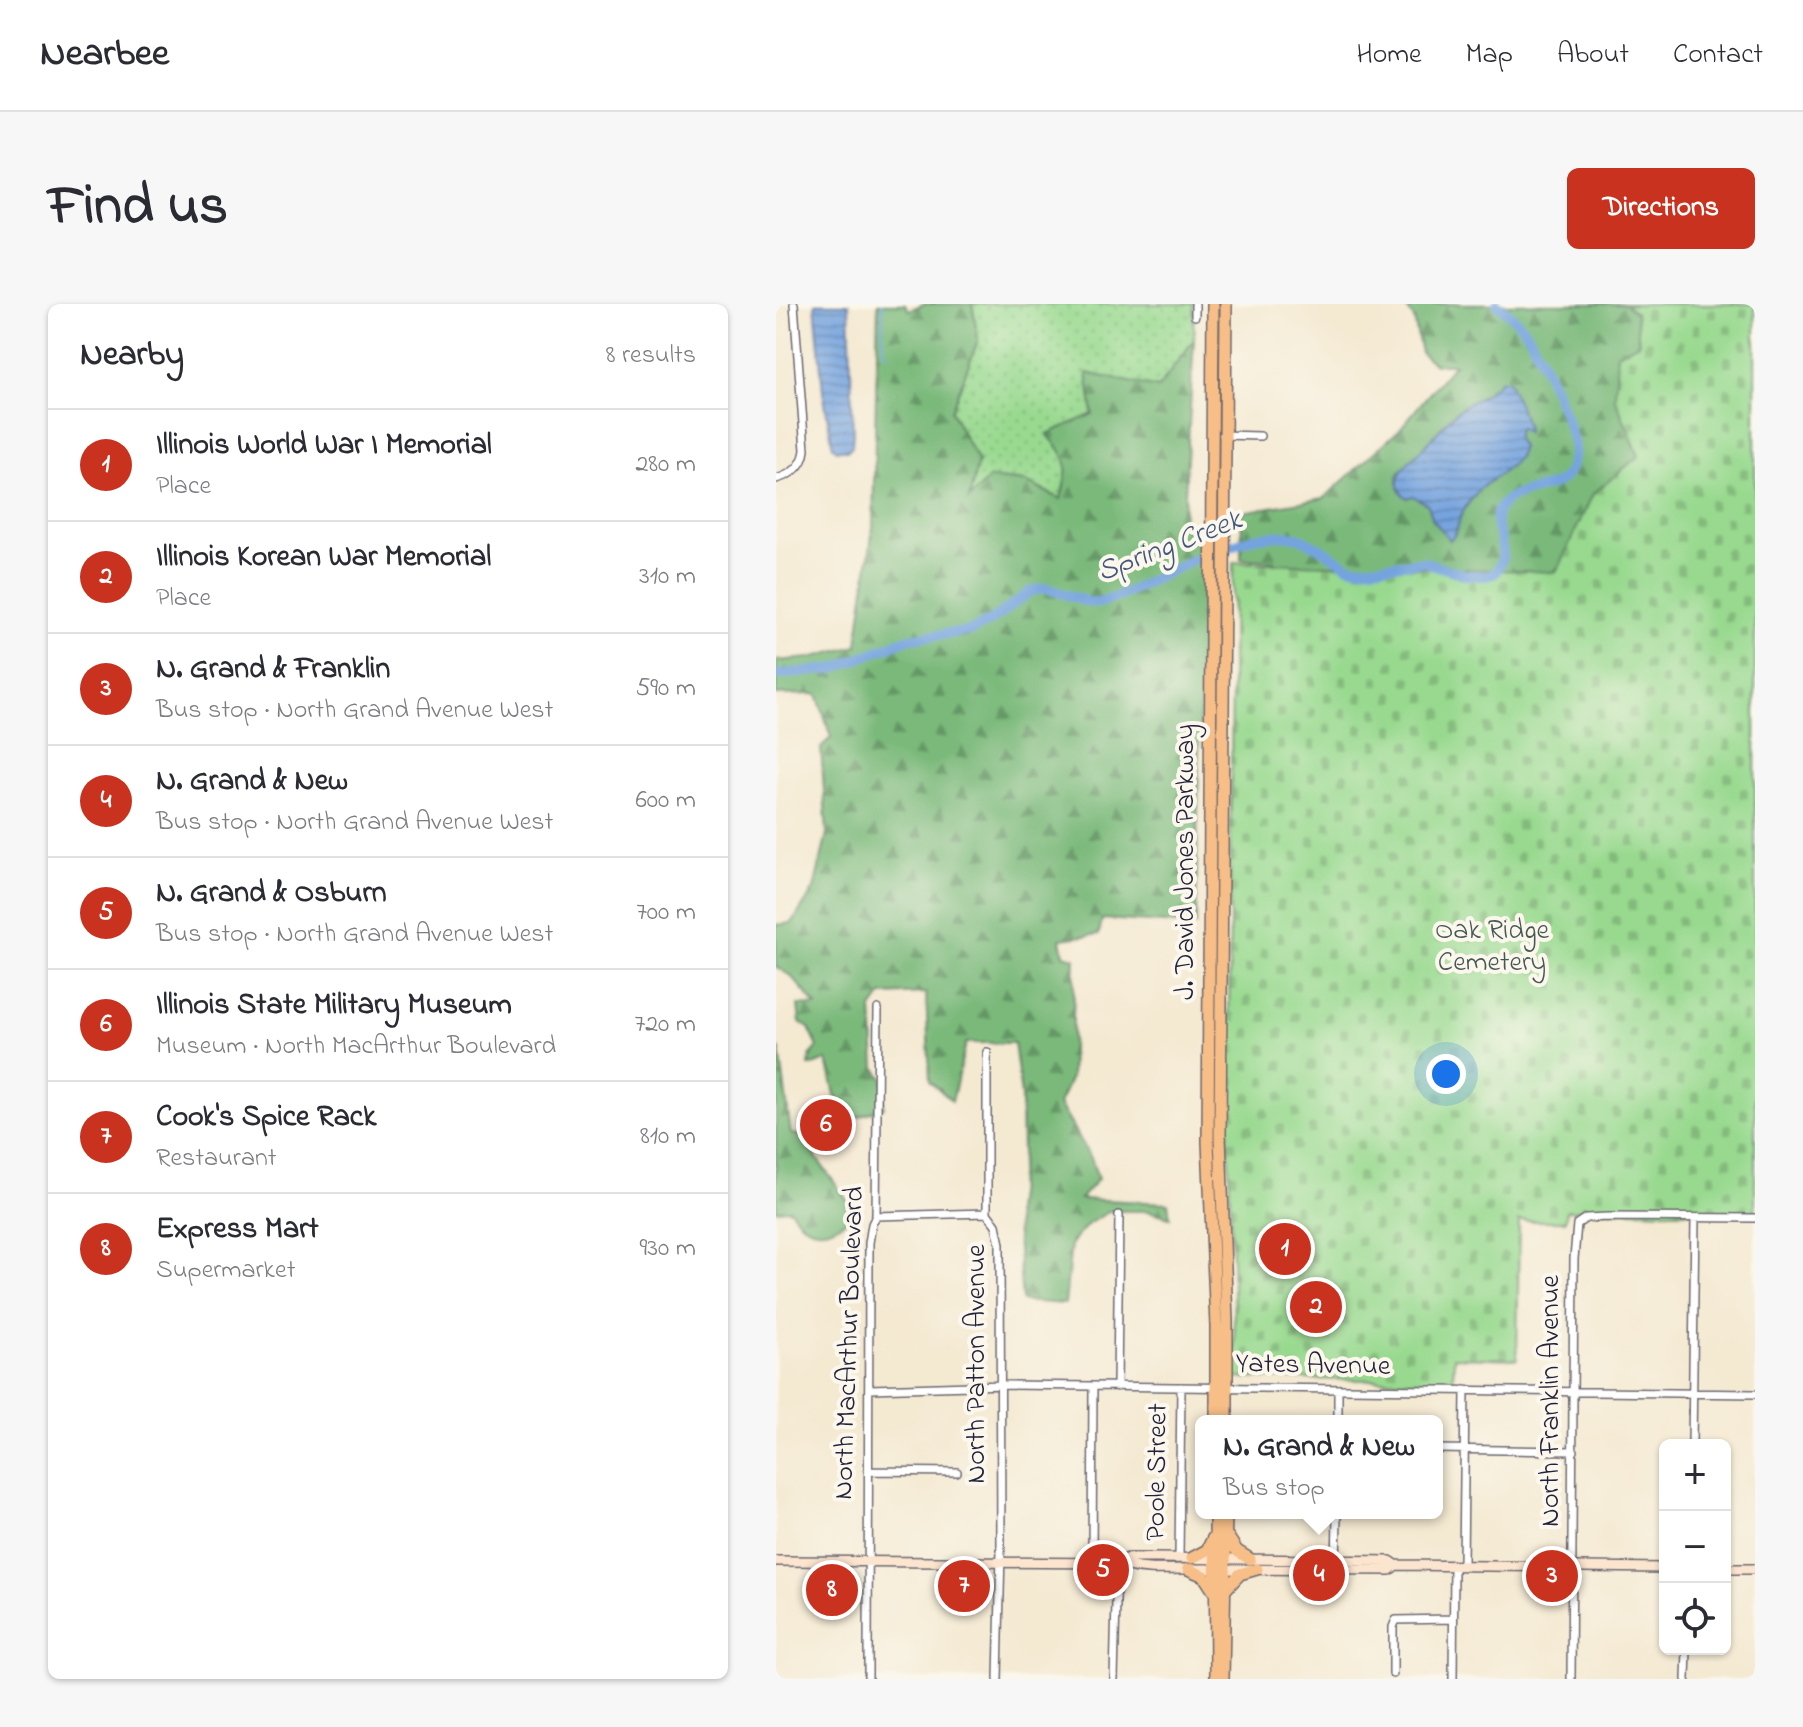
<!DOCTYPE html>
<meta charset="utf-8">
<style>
:root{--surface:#fff;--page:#f7f7f7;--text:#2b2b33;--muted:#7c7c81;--line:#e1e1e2;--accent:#c8321e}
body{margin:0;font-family:"Indie Flower",sans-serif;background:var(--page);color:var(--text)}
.controls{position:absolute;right:24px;bottom:24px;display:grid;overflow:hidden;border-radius:12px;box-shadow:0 2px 6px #0004}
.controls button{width:72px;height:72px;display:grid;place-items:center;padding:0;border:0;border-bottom:2px solid var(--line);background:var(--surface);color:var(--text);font:40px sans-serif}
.you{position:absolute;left:670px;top:770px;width:28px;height:28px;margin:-20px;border:6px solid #fff;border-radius:50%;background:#1a73e8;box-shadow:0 0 0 12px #1a73e833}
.badge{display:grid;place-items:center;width:52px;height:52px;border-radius:50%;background:var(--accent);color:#fff;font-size:26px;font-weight:700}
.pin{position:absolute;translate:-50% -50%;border:4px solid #fff;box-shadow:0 2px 8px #0006}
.popup{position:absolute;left:419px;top:1111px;width:248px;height:104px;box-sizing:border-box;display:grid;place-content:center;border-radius:12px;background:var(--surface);filter:drop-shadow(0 2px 6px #0005);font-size:26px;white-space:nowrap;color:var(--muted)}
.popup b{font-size:30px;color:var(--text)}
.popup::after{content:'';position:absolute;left:50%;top:100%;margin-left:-16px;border:16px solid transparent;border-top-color:var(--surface)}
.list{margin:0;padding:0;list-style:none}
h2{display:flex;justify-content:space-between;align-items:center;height:104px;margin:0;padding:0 32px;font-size:34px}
h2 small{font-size:26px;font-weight:400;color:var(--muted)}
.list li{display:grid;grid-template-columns:52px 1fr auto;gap:24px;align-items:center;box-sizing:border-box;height:112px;padding:0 32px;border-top:2px solid var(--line)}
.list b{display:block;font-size:30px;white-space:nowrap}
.list p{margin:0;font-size:26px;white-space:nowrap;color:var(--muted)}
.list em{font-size:26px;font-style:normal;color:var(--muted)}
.icon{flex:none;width:44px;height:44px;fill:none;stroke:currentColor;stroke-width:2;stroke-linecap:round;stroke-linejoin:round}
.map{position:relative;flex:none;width:979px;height:1375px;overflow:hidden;border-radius:12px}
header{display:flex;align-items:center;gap:48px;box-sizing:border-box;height:112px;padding:0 40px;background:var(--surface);border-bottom:2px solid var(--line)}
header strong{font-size:38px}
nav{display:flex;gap:44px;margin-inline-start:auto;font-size:28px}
.intro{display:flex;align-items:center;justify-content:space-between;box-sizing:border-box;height:192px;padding:0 48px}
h1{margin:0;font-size:56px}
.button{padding:20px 36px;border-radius:12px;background:var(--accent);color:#fff;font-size:28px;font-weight:700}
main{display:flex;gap:48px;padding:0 48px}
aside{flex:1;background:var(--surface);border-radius:12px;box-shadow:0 2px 6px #0004}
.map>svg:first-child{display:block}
.grass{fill:url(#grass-dots);stroke:#5d7e65;stroke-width:2}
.forest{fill:url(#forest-firs);stroke:#4e6e5a;stroke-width:2}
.cemetery{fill:url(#cemetery-stones);stroke:#5d7e65;stroke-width:2}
.water{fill:url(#water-rules);stroke:#4c628c;stroke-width:2}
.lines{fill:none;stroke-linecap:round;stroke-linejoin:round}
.stream{stroke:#75a3de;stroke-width:2}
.river{stroke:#75a3de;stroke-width:10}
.minor-casing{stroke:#6c6870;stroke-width:10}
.secondary-casing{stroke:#6c6870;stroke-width:12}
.primary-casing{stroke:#6c6870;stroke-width:14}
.minor{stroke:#fff;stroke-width:7}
.secondary{stroke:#fce5cf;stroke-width:9}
.primary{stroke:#f7be87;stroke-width:11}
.labels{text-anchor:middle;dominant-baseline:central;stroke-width:8;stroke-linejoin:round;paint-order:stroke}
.street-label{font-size:28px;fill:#22223b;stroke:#fbf7ec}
.park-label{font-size:28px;fill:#455954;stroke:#fbf7ec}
.water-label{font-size:30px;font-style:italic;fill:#43567c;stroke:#fbf7ec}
</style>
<header>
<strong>Nearbee</strong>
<nav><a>Home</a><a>Map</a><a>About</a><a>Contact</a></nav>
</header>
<div class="intro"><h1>Find us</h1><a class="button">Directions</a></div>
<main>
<aside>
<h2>Nearby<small>8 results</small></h2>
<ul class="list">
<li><span class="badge">1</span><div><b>Illinois World War I Memorial</b><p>Place</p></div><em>280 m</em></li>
<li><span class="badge">2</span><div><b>Illinois Korean War Memorial</b><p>Place</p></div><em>310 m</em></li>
<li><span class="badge">3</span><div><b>N. Grand &amp; Franklin</b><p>Bus stop · North Grand Avenue West</p></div><em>590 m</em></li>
<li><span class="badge">4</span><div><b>N. Grand &amp; New</b><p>Bus stop · North Grand Avenue West</p></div><em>600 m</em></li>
<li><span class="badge">5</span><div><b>N. Grand &amp; Osburn</b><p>Bus stop · North Grand Avenue West</p></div><em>700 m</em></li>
<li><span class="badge">6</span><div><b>Illinois State Military Museum</b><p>Museum · North MacArthur Boulevard</p></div><em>720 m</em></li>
<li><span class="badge">7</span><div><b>Cook's Spice Rack</b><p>Restaurant</p></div><em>810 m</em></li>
<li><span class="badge">8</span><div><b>Express Mart</b><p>Supermarket</p></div><em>930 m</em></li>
</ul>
</aside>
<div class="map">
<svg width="979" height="1375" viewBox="0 0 979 1375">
<defs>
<pattern id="grass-dots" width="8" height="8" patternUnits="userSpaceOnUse" patternTransform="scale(2)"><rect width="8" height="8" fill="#98d98f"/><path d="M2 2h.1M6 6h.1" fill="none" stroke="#83ba7c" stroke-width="1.8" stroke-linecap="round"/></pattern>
<pattern id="forest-firs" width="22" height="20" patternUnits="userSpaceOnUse" patternTransform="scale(2)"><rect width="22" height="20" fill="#7ab97a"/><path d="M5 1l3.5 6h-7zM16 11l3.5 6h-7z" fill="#649665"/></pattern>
<pattern id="cemetery-stones" width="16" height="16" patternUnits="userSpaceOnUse" patternTransform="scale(2)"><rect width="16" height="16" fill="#98d98f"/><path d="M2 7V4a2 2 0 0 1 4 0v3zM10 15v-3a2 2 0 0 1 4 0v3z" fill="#83ba7c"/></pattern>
<pattern id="water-rules" width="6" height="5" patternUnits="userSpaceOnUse" patternTransform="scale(2)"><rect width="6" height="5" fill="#75a3de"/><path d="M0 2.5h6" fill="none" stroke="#6084b5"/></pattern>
</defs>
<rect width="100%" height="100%" fill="#fbf7ec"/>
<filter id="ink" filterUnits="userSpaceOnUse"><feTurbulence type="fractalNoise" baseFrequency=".0125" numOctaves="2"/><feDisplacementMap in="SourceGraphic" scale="16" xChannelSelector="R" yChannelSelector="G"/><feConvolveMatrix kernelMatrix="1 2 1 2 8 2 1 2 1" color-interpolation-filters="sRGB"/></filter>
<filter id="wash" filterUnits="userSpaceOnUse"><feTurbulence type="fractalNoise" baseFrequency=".006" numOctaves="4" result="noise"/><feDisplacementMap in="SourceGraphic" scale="32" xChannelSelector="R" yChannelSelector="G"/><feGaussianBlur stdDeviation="1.8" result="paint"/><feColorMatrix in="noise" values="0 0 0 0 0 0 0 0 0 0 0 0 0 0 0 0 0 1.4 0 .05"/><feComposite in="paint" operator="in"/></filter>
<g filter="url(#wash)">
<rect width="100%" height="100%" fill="#f4e9d1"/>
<!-- grass -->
<path class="grass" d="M196 0H417L418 36 382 84 317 110 289 150 291 168 285 195 250 178 192 197 175 107 202 36Z"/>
<!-- forest -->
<path class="forest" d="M102 0H129L133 6 148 0H196L202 36 175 107 202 158 193 195 213 174 250 178 285 195C293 160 295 157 271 130L317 110 311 69 382 84 418 36 407 224 427 230 420 621 326 615 323 630 285 635 288 651 299 654 295 773 283 800 315 854 322 875 304 895 392 899 394 913 373 907H334L312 920 295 939 289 1000 246 997 239 907 246 848 245 791 238 739H190L176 797 154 777 150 689 106 691 96 705 99 763 107 774 108 803 73 816 64 812 51 756 33 762 34 752 42 743 33 724 24 719 22 701 41 702 15 672 0 663V621L16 619 38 585 51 530 45 444 55 433 41 390 0 391V357L34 354 81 342 97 223Z
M628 0H849L860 9 863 40 839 94 863 152 817 190 772 287 505 277 498 257 465 255 466 208 548 194 623 126 678 60H659L645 49 638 15Z
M0 742 4 746 15 830 24 831 71 896V916C47 932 30 930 14 905L0 906Z"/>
<!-- cemetery -->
<path class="cemetery" d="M849 0H979V909L791 906 789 917H743L741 1055 678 1053 677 1077 460 1074 452 833 457 258 780 268 817 190 863 152 839 94 841 50 863 39 860 9Z"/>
<!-- water -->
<path class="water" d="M39 0H73L77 129 76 142 72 146H61L57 143 47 88Z
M725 76H732C737 89 752 118 751 129L744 124 741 127V137L746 143C740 165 718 171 702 187 696 194 688 204 684 214 681 223 682 228 674 236L657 216 652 201 637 192 631 194C606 177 638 153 651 140 661 130 669 118 680 108 688 100 697 98 706 92 713 88 719 81 725 76Z"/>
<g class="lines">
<!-- stream -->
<path class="stream" d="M106 0 107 47 111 51"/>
<!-- river -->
<path class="river" d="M0 371 57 365 134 334 195 327 216 316 255 287 270 284 312 298 323 299 344 292 416 256 477 234 492 232 508 231 524 234 546 245 572 262 584 264 648 258 690 271 708 272 718 270C739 246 713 225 722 206 733 185 766 188 783 178 793 172 798 156 798 145 796 123 764 51 752 30 745 18 731 9 721 0"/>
</g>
</g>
<g filter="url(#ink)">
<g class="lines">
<defs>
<path id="minor" d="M419 12V0
M447 131 484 132
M0 175C15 171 27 163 29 146L18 0
M211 748V909L220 921 224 940 225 1247 222 1375
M100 912 211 909
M341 1083 343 911
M94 1085 229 1081 979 1090
M562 1117V1085
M916 1141 919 914
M661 1145 798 1147
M93 1167 181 1168
M403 1254 405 1083
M316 1259 317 1083
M687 1262 689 1086
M560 1266 561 1209
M617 1370V1323L620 1316 677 1315
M92 1375 93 939 96 920 100 912 102 705
M338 1375 341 1259
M677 1375 678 1262
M795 1375 798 955 801 920 810 914 832 913 979 914
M910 1375 911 1345"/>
<path id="secondary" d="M0 1257 341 1259C369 1269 403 1264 433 1265 493 1265 554 1266 614 1266L620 1261
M341 1259 352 1254H377L614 1257 620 1261 889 1264
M949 1265H979"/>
<path id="primary" d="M437 0 432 838 440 1022V1117
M450 0 444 833 451 1016V1117
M439 1209 440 1375
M452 1233 461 1247 474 1255
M416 1254 431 1246 437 1234
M412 1265 428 1272 437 1286
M450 1285 464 1270 481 1265
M447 1375 450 1209"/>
</defs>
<!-- minor casing -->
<use href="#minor" class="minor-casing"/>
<!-- secondary casing -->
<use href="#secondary" class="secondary-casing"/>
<!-- primary casing -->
<use href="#primary" class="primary-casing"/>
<!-- minor -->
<use href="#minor" class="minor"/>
<!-- secondary -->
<use href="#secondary" class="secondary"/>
<!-- primary -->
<use href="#primary" class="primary"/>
</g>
</g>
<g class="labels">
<!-- street labels -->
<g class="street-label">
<text transform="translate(410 558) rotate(-90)">J. David Jones Parkway</text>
<text transform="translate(74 1039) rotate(-88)">North MacArthur Boulevard</text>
<text transform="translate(201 1060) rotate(-90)">North Patton Avenue</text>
<text transform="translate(537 1062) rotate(1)">Yates Avenue</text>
<text transform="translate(775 1097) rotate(-90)">North Franklin Avenue</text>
<text transform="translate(382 1168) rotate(-89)">Poole Street</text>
</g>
<!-- park labels -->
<g class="park-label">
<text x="716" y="627">Oak Ridge<tspan x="716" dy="32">Cemetery</tspan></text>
</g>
<!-- water labels -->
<g class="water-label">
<text transform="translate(394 243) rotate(-21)">Spring Creek</text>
</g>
</g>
</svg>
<div class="controls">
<button>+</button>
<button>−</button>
<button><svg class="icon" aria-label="locate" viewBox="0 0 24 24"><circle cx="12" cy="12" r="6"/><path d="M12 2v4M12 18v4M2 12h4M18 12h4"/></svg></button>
</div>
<div class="you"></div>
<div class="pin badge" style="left:509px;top:945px">1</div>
<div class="pin badge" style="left:540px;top:1003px">2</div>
<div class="pin badge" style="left:776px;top:1272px">3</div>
<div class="pin badge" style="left:543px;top:1271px">4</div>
<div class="popup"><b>N. Grand &amp; New</b>Bus stop</div>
<div class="pin badge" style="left:327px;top:1266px">5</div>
<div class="pin badge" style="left:50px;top:821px">6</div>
<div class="pin badge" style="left:188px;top:1282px">7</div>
<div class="pin badge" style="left:56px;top:1286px">8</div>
</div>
</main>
